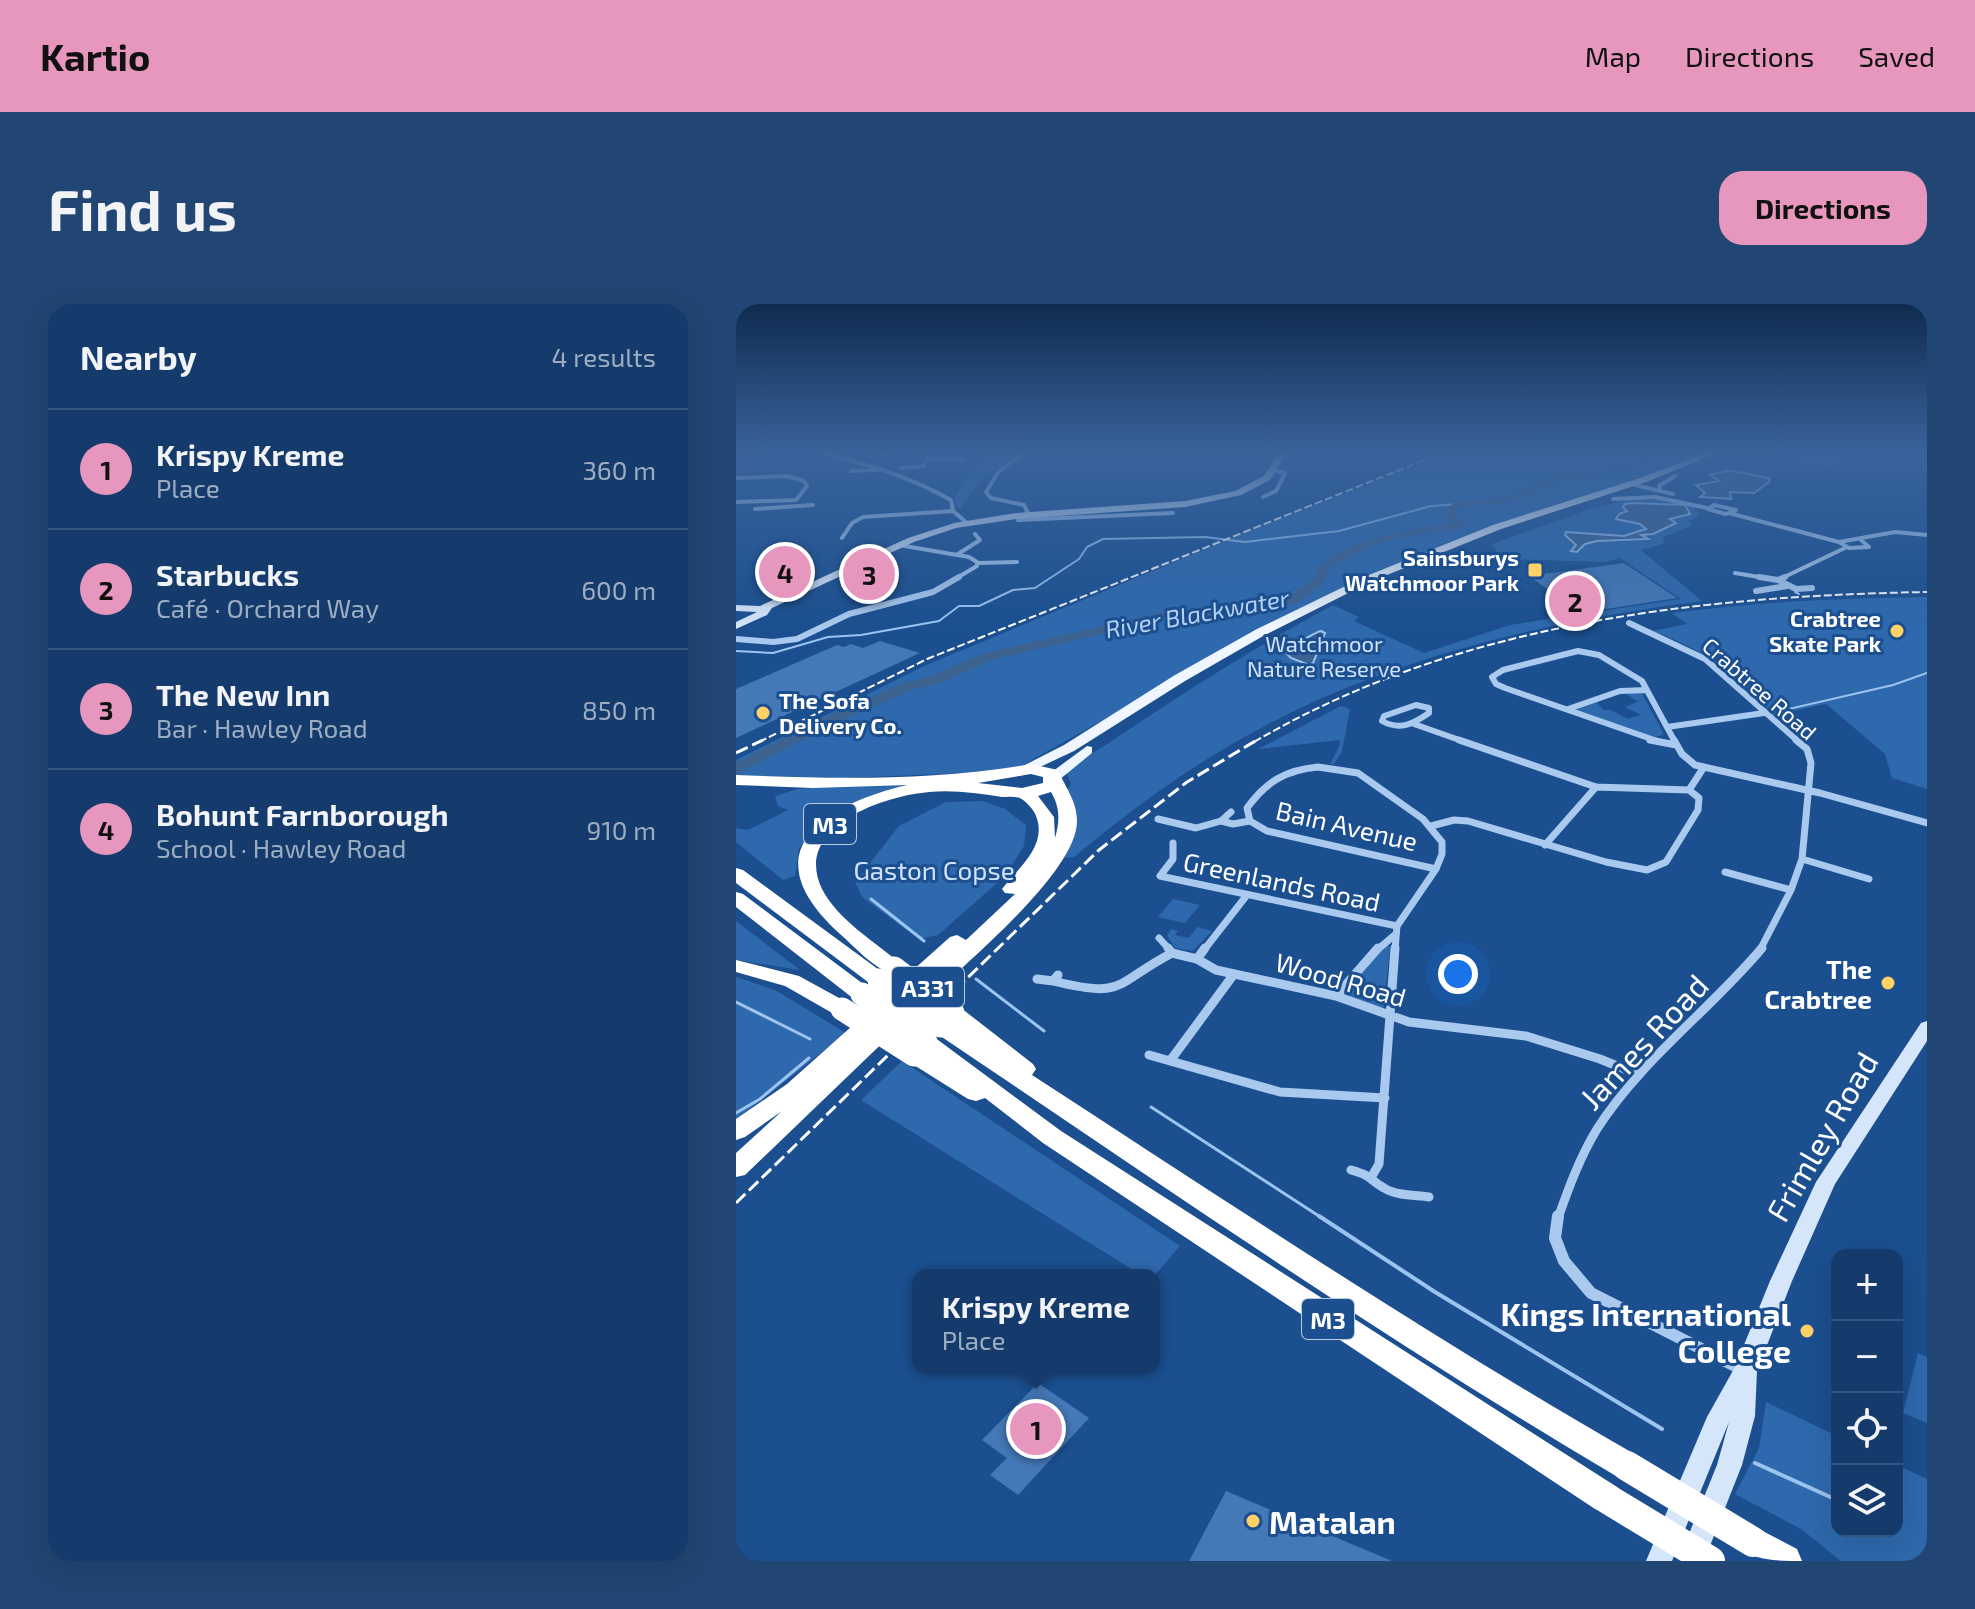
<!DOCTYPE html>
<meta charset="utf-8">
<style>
:root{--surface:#143b6b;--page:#214673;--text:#f1f3f6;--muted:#9dadc1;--line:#33557e;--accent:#e797bd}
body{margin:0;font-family:"Exo 2",sans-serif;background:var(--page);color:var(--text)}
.controls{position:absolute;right:24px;bottom:24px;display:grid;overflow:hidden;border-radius:16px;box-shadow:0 8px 32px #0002}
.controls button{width:72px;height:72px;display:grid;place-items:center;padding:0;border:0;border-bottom:2px solid var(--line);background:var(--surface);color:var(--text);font:40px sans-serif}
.you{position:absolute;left:722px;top:670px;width:28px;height:28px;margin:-20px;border:6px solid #fff;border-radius:50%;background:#1a73e8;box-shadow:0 0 0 12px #1a73e833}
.badge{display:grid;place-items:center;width:52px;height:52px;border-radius:50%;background:var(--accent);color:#111;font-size:26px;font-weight:700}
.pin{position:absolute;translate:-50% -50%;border:4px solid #fff;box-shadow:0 2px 8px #0006}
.popup{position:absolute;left:176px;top:965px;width:248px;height:104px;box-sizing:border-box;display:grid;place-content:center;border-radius:16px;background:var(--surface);filter:drop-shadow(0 2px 6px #0005);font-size:26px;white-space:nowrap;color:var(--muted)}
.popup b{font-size:30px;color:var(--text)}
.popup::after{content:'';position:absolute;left:50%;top:100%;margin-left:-16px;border:16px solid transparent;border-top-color:var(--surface)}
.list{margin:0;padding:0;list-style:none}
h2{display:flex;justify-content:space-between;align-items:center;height:104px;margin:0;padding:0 32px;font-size:34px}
h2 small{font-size:26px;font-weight:400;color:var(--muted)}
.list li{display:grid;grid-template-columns:52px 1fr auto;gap:24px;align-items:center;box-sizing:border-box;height:120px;padding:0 32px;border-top:2px solid var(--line)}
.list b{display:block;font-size:30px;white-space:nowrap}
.list p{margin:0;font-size:26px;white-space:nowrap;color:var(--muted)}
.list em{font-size:26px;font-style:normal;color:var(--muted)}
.icon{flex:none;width:44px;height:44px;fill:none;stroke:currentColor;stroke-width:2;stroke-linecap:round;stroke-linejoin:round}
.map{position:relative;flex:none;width:1191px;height:1257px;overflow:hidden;border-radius:24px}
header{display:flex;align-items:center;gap:48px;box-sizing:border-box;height:112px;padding:0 40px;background:var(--accent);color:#111}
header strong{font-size:38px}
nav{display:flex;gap:44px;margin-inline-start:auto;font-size:28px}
.intro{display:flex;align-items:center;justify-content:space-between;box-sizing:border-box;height:192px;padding:0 48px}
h1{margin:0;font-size:56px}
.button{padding:20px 36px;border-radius:24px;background:var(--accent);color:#111;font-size:28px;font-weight:700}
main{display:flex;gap:48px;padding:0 48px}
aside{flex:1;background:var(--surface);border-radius:24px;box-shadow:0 8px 32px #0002}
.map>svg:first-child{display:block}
.green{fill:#2e69ad}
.water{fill:#3c6290;stroke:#9cc4f0;stroke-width:2}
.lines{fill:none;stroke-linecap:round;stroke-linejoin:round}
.stream-far2{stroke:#9cc4f0;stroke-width:2}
.stream-far1{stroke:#9cc4f0;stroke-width:3}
.stream{stroke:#9cc4f0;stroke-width:4}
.river{fill:#3c6290;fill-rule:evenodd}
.building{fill:#4478b7}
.street-far4{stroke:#a9c9ee;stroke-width:4}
.street-far3{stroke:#a9c9ee;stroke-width:6}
.street-far2{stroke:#a9c9ee;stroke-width:7}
.street-far1{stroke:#a9c9ee;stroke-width:9}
.street{stroke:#a9c9ee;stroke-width:12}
.secondary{fill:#d6e6fa;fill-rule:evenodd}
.primary{fill:#f0f6ff;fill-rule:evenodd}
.highway{fill:#fff;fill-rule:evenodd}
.rail-far1{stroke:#fff;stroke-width:2;stroke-dasharray:8 3;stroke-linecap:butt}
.rail{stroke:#fff;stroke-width:3;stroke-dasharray:13 5;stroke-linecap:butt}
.highway-bridge-far1{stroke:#fff;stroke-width:23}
.highway-bridge{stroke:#fff;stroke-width:30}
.poi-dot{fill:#ffd166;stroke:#1b4f8f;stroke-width:3}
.labels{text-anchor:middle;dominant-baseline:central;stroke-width:6;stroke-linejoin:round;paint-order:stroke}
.far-poi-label{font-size:22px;font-weight:bold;fill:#fff;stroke:#1b4f8f;text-anchor:end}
.far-park-label{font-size:22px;fill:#cfe3fa;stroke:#1b4f8f}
.far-street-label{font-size:22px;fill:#fff;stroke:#1b4f8f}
.far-water-label{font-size:24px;font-style:italic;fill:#b5d3f5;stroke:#1b4f8f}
.shield{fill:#1b4f8f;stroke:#bbcadd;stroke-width:2}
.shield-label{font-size:24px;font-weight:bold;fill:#fff}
.street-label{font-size:26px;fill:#fff;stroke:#1b4f8f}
.park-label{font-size:26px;fill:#cfe3fa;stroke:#1b4f8f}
.poi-label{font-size:26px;font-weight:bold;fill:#fff;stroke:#1b4f8f;text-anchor:end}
.near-street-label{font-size:32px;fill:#fff;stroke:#1b4f8f}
.near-poi-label{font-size:32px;font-weight:bold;fill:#fff;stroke:#1b4f8f;text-anchor:end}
</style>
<header>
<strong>Kartio</strong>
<nav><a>Map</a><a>Directions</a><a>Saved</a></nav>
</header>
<div class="intro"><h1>Find us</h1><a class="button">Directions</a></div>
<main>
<aside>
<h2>Nearby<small>4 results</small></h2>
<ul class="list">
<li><span class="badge">1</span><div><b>Krispy Kreme</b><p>Place</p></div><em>360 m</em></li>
<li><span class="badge">2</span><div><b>Starbucks</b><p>Café · Orchard Way</p></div><em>600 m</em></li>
<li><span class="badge">3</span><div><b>The New Inn</b><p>Bar · Hawley Road</p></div><em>850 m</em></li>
<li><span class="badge">4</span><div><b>Bohunt Farnborough</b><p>School · Hawley Road</p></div><em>910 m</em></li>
</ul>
</aside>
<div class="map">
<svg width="1191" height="1257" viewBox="0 0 1191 1257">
<rect width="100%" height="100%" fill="#1b4f8f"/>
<!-- green -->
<path class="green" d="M262 147H284L246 175 224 204 219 202V193L236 163Z
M716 147H975L917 171 757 222 590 292 285 462 261 468 79 475 0 471V456L188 362 516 226Z
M892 196H924L957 202 964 211 953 217 956 221 928 233 927 240 905 246 966 297C799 319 632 358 486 446 434 477 385 514 338 553L328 554 336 538 330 487 335 480 330 468C350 452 371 441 392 426 459 381 526 339 597 301L623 313 618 317 688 349 774 321 945 295 884 254 869 258 770 255 761 249 756 240 857 204Z
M1191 293V485L1156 474 1149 450 1090 400 1037 411C1004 371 965 344 916 327L951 320 936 309C1021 298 1105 294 1191 293Z
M905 387 928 431 918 433 838 405 861 398 867 406H875L892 415 905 411 889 403 906 396 901 397 890 390Z
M605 402 614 405 606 447 598 460H595C597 451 604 446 604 436L522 445Z
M165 478V484L90 517 63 544 59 572 47 576 0 538V524L12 526 52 506 42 502 39 492 61 485Z
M247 497 269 505 290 521 288 542 269 572 202 631 183 635 126 593 119 578 163 522 210 498Z
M437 595 464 601 449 619 422 613Z
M0 617 64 666 0 656Z
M461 623 476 627 457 647 439 644 431 632 435 625 442 627 439 631 453 634Z
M651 641 654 642 648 703 644 705 614 693 610 684Z
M0 673 39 686 110 729 0 816Z
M166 757 444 942 418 972 405 971 125 796Z
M1182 1049 1191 1053V1119L1167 1109Z
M1030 1098 1101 1132V1227H1161V1161L1191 1175V1257H1105L1065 1225 999 1190 1023 1144Z"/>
<!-- water -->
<path class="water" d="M991 167C1006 167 1018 172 1033 174V178L1018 189 994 188 995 195 964 193 969 189 960 181 983 177 974 171Z
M897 199 949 201 954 210 934 215 940 219 917 230 905 231 912 235 861 237 849 240 841 248 835 247 840 241 829 231 830 228 888 232 910 225 904 220 880 215 883 210 891 207 887 203 889 200Z
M585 327 589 329 577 359 573 361 555 354 549 348C552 345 581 327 585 327Z"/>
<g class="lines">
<!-- stream-far2 -->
<path class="stream-far2" d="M1059 288 1063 290
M0 347 37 349 92 333 125 331 203 317 223 302H243L277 286 299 284 343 255 351 243 367 235 469 233 509 238 603 227 695 202 722 200
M1040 408 1157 381 1191 369"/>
<!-- stream-far1 -->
<path class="stream-far1" d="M135 595 188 637
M240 675 308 727
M0 698 74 735
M415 803 586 914
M0 809 24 795 73 754"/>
<!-- stream -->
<path class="stream" d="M583 912 699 988 926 1125
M1019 1159 1101 1196"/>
<!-- river -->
<path class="river" d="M921 147H934L909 160 821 178 770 199 725 203 719 210 731 219V223L666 233 632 243 610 254 592 267 589 278 560 300 522 302 479 314H436L255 356 205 379 179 385 95 421 0 471V459L85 415 170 378 196 372 245 350 436 306H478L521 294 552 293 579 274 582 263 602 248 624 239 665 227 717 219 706 211 718 198 764 194 814 173 903 156Z"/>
</g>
<!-- building -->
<path class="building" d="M1038 147H1119L1096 163 1037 151Z
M888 259 941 294 844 309 793 272Z
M144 337 184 349 0 434V385L101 341 108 343 115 340 127 344Z
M302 1079 353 1114 282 1191 254 1171 271 1154 246 1136Z
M490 1187 656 1257H453Z"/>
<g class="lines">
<!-- street-far4 -->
<path class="street-far4" d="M75 147C124 157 171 171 215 196L217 207 231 219
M135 147 147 151
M291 147 263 167 250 188 255 194 288 201 293 211
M191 155H227
M165 164 188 162 193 147
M115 167 142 166
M0 174 51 172 68 177 71 182 60 196 0 198
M895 180 937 190
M925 187 923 182 939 172
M527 193 540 187 549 169 537 166
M877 195 919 193 971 204
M978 201 1000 206 990 210 972 205Z
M19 205 77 201
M993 209 1103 238
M282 216 437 209
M106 234 116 219 127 213 217 207
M1125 236 1133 243 1113 244 1103 238 1159 228 1191 231
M163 241 233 253 241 258V262L219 275
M222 250 244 236 239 230
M241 259 281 258
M999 269 1035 275
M1044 275 1111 243"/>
<!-- street-far3 -->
<path class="street-far3" d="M1023 273 1042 276 1049 273
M1042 276 1060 285 1076 284
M1020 287 1051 282
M893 319 969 355 1063 438
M0 335 37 338 61 335 113 310 197 288 223 273
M680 401 693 404V409C677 420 664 427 646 417L648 412Z
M832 405 884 387 911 386
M678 420 729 438
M931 423 1028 409
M924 438 769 384 760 380 756 373 767 366 842 347 863 351 906 377 939 438"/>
<!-- street-far2 -->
<path class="street-far2" d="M723 436 860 483 953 486
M914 436 940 441
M938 436 946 450 959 461 1084 489 1191 519
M582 463 622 469 687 515 706 538V550L700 565 531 527 514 517 511 504C530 478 549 466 582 463Z
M422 515 460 524 485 517 497 520 514 517
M485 517 495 508
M695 522 718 516 732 517 870 558 911 566 930 558 962 506 963 494 953 486 968 463
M437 539V555L424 572 661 622
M809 541 860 483
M1066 555 1133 575
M989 568 1055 586
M423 634 434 646
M468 646 511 591
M641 646 660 630
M659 646 661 622 700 565
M1024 646 1055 586 1066 555 1075 459 1071 445 1060 436"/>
<!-- street-far1 -->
<path class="street-far1" d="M432 644 436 649
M461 655 469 644
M322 671 317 677C390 695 377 680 436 649L461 655 480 666 600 692 673 718 790 732 864 755 903 771
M301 675 317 677
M600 692 642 644
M413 751 544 788 649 794
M434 757 498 670
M615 866C637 872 632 875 648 884 661 892 679 891 693 893
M636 872 643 860 659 644
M822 914C833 883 844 853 861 825 905 756 974 706 1026 644"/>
<!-- street -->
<path class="street" d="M822 912 819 934 828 957 855 989 1007 1066"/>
<!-- secondary -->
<path class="secondary" d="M544 147H552L534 176 505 191 449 203 280 215 220 224 178 238 36 304 31 311 0 325V318L21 308 0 307V301L24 302 172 234 218 219 280 209 449 197 499 187 528 172Z
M1191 717V737L1099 880 1056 977 1021 1067 1019 1112 1006 1161 968 1257H946L944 1252 981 1161 993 1118 936 1257H910L971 1113 999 1063 1034 977 1080 878 1185 719Z"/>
<!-- primary -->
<path class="primary" d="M975 147H987L910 178 765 225 636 277 529 331 449 377 338 447 287 471 282 472 275 468 328 441 439 371 521 325 628 273 757 221 904 174Z
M351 442 356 443V449L323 476H313V470Z"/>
<!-- highway -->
<path class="highway" d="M295 460 322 466C329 483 341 497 341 517 341 570 223 664 185 702H169L168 695 157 694 154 689 157 684 214 633 221 631 230 636 279 590 269 589 266 585C282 564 312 542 300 512 298 506 290 497 284 494 279 492 271 493 266 493 241 489 218 486 193 488 147 492 56 523 86 585 102 616 139 638 165 660L168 664 158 670C139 666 119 643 104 630 15 550 83 502 171 481L77 484 0 481V471C98 475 199 477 295 460ZM295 470 307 473V479L286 484 242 479ZM315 488C324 503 324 517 319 534L318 513 302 492Z
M0 564 7 566 150 671 154 676 150 681H136L0 579Z
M0 588 7 590 134 685 137 690 134 695H118L0 603Z
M0 656 63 672 114 700 117 705 114 710H98L49 682 0 668Z
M217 702 225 704 297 760 300 765 296 771C496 901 694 1033 902 1152L907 1162 902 1172 891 1177 880 1172C646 1034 423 879 197 727L194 722 197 717 205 715 215 718 206 709 209 704Z
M142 704 150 706 152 712 162 714 165 719 162 724 9 871 0 873V849L46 807 9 833 0 836V815L51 780 134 706Z
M190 731 198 733 325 827 881 1183 886 1194 881 1205 870 1209 859 1205 307 839 249 794 240 797 232 795 170 756 167 751 170 746 185 745 179 738 182 733Z
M1017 1222 1061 1245 1066 1257C1041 1257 1012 1257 1000 1238L1005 1227Z"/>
<!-- rail-far1 -->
<path class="rail-far1" d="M23 438 191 355 711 147
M518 438C721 319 961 292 1191 288"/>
<!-- rail -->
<path class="rail" d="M0 449 27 436
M0 899 363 546 451 478 521 436"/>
<!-- highway-bridge-far1 -->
<path class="highway-bridge-far1" d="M158 664 217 709
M143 676 205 722
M126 690 190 738
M106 705 178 751"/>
<!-- highway-bridge -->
<path class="highway-bridge" d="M891 1162 1017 1238
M870 1194 974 1257"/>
</g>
<!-- sky -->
<linearGradient id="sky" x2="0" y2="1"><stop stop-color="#0f2b4f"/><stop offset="0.46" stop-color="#39639b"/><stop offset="1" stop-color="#39639b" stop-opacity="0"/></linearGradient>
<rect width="1191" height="323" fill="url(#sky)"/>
<!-- markers -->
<g class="poi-dot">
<rect x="791" y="258" width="16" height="16" rx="4"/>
<circle cx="1161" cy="327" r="8"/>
<circle cx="27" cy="409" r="8"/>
<circle cx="1152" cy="679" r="8"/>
<circle cx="1071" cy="1027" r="8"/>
<circle cx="517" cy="1217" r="8"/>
</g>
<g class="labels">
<!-- far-poi labels -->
<g class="far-poi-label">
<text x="783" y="253">Sainsburys<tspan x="783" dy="25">Watchmoor Park</tspan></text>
<text x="1145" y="314">Crabtree<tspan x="1145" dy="25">Skate Park</tspan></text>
<text x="43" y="396" text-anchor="start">The Sofa<tspan x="43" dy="25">Delivery Co.</tspan></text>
</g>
<!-- far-park labels -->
<g class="far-park-label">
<text x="588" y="339">Watchmoor<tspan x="588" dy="25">Nature Reserve</tspan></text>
</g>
<!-- far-street labels -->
<g class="far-street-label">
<text transform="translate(1024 384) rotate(41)">Crabtree Road</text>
</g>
<!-- far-water labels -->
<g class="far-water-label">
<text transform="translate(461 309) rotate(-10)">River Blackwater</text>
</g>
<!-- shield labels -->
<g class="shield">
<rect x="68" y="500" width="52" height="40" rx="6"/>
<rect x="156" y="663" width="72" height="40" rx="6"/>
<rect x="566" y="995" width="52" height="40" rx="6"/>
</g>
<g class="shield-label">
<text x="94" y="520">M3</text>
<text x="192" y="683">A331</text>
<text x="592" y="1015">M3</text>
</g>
<!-- street labels -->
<g class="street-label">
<text transform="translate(611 521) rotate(13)">Bain Avenue</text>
<text transform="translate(546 577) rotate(12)">Greenlands Road</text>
<text transform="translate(605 675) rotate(16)">Wood Road</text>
</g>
<!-- park labels -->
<g class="park-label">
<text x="198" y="565">Gaston Copse</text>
</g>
<!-- poi labels -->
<g class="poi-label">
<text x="1136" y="664">The<tspan x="1136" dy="30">Crabtree</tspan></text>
</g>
<!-- near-street labels -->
<g class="near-street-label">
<text transform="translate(907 737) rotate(-47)">James Road</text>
<text transform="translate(1085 832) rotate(-60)">Frimley Road</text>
</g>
<!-- near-poi labels -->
<g class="near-poi-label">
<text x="1055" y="1009">Kings International<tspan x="1055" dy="37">College</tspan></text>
<text x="533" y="1217" text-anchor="start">Matalan</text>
</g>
</g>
</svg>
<div class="controls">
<button>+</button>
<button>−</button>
<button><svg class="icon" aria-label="locate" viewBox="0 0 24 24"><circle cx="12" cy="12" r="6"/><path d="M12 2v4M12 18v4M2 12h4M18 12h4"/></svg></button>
<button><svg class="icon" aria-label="layers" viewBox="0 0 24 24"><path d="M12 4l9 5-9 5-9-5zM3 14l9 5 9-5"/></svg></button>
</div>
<div class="you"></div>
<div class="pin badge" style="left:300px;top:1125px">1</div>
<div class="popup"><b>Krispy Kreme</b>Place</div>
<div class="pin badge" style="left:839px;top:297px">2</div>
<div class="pin badge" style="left:133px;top:270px">3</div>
<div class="pin badge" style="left:49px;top:268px">4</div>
</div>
</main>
